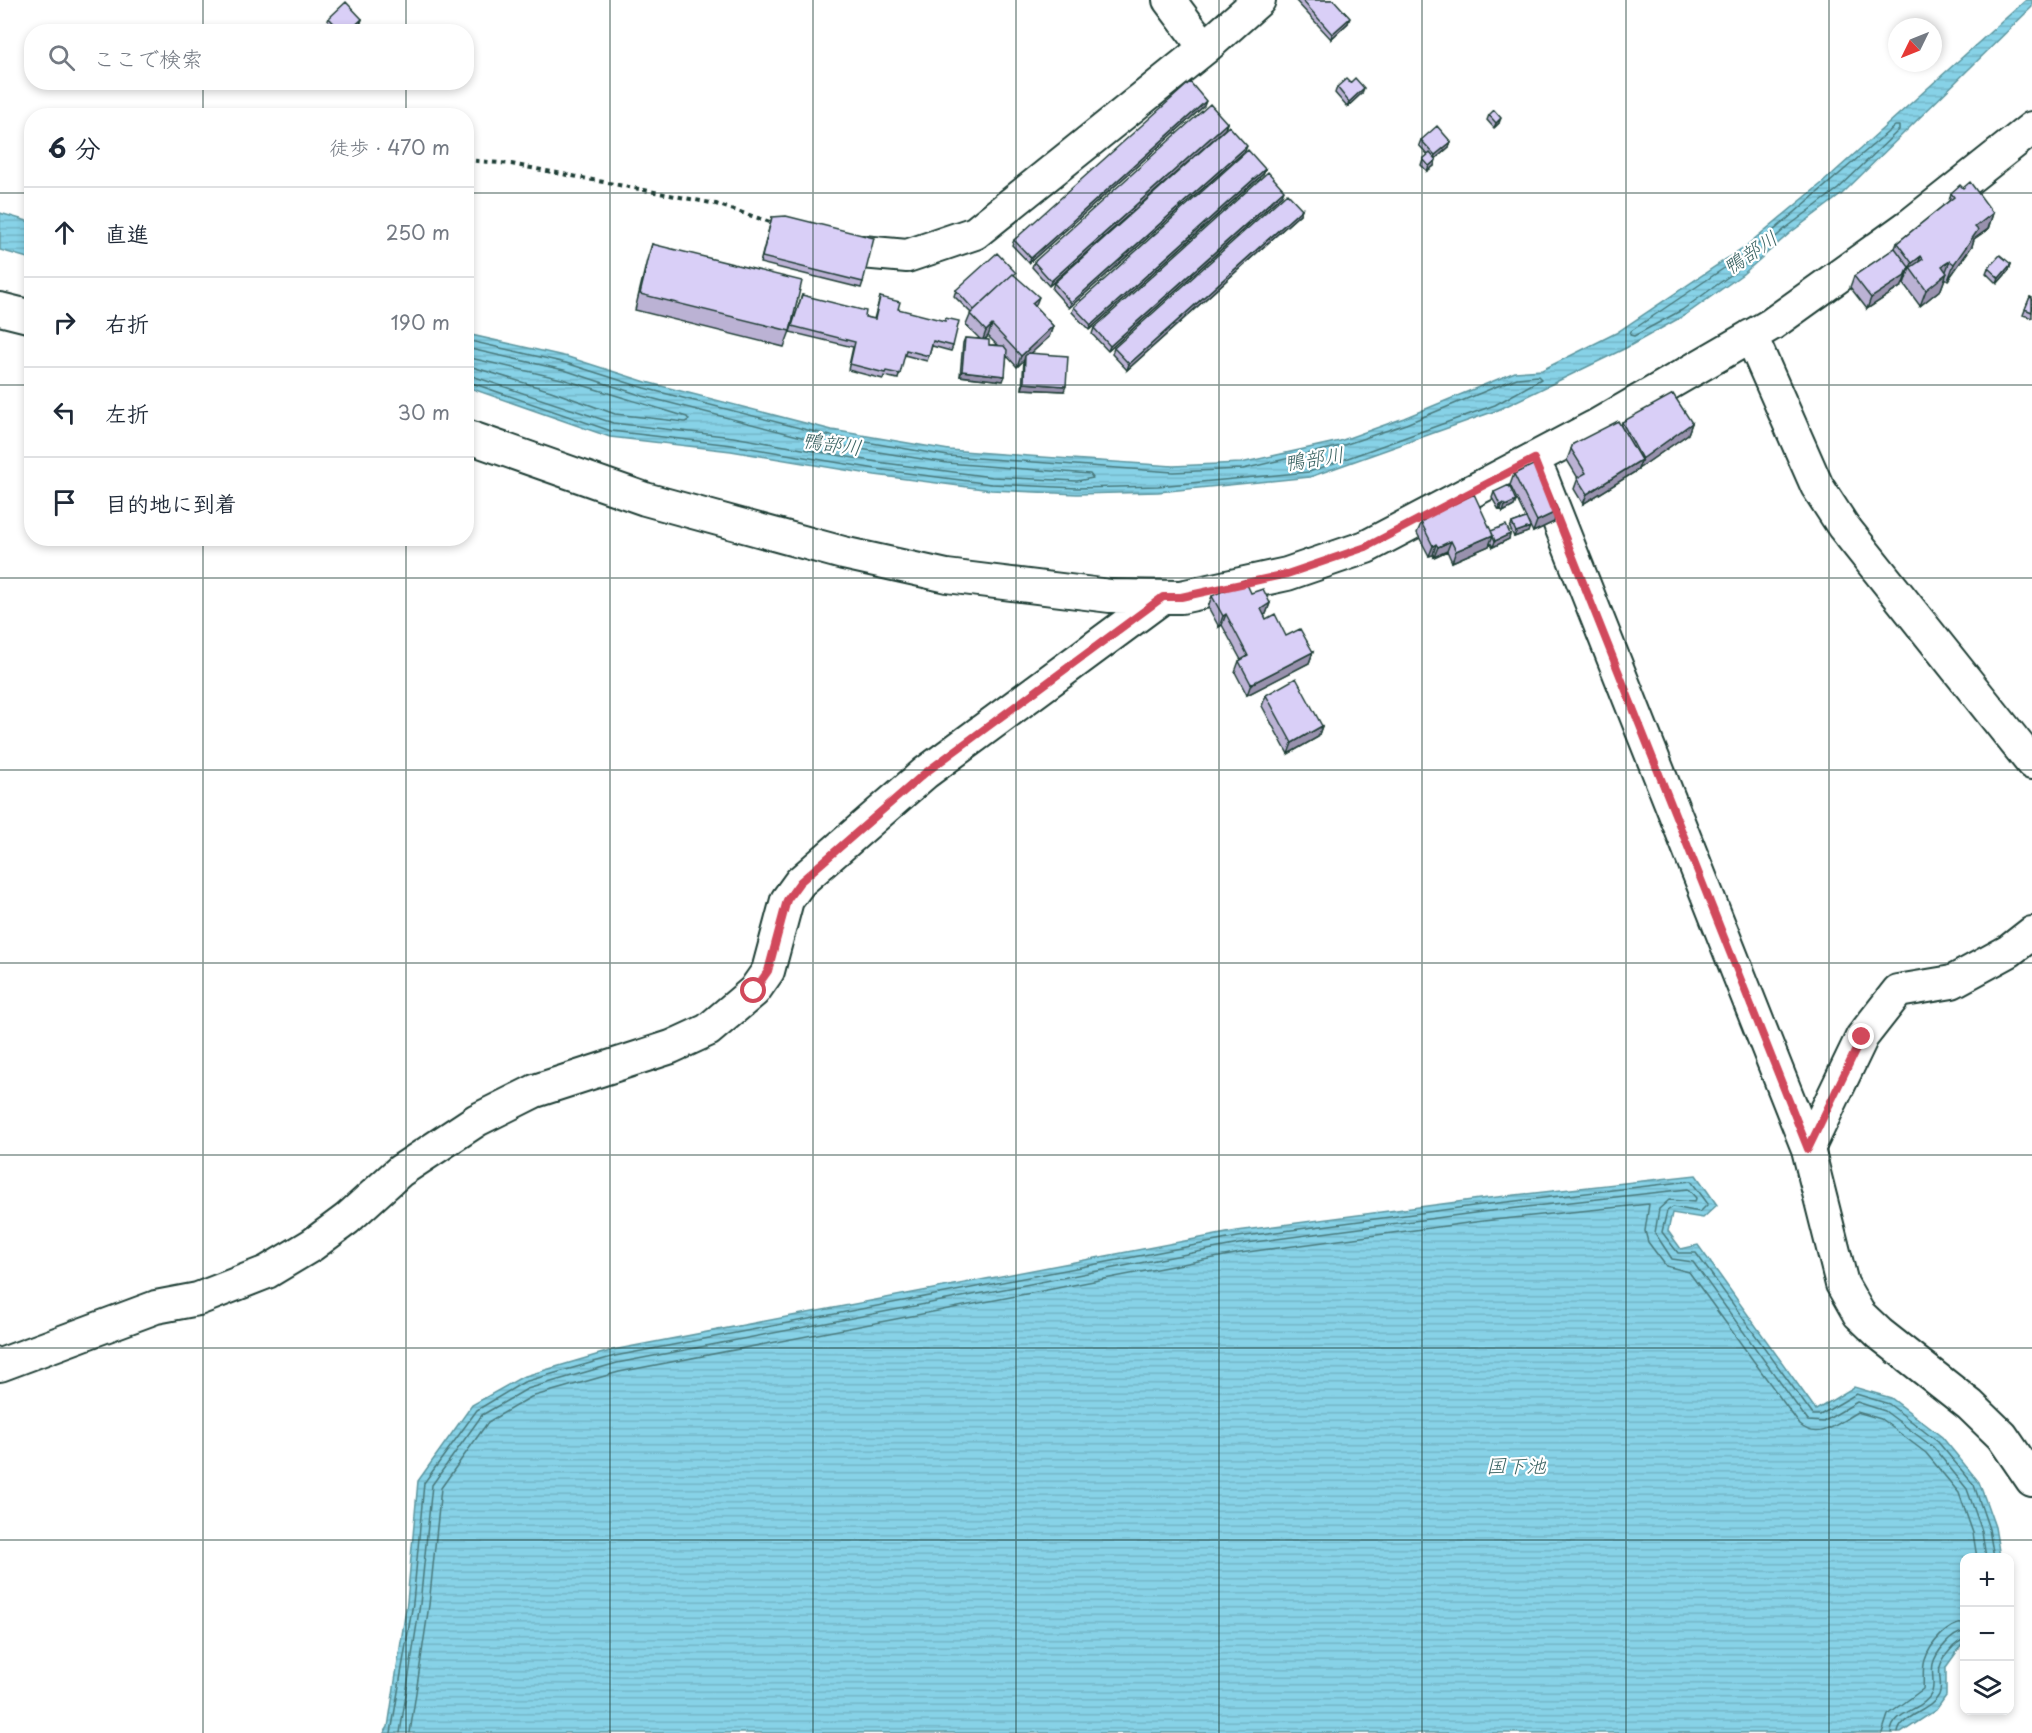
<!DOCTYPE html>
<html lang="ja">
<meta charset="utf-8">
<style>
:root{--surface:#fff;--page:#f2f2f3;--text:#1f2937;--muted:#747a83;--line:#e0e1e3}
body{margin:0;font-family:"Playpen Sans","Klee One",sans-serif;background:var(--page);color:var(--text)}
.controls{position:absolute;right:18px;bottom:18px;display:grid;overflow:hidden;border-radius:12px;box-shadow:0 3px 9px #0003}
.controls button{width:54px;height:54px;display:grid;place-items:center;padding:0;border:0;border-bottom:2px solid var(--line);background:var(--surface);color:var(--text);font:30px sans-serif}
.compass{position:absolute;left:1888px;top:18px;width:54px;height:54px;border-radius:50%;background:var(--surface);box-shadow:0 3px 9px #0003;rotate:227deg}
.stop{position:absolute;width:18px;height:18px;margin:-14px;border:4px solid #d1495b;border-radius:50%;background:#fff}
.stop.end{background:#d1495b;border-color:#fff;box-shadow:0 2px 6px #0008}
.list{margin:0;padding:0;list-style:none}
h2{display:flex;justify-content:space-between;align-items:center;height:78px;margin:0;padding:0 24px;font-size:26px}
h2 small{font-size:20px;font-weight:400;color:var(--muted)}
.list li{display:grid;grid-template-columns:39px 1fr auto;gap:18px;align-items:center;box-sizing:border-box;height:90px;padding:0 24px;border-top:2px solid var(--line)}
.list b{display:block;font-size:22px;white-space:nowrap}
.list em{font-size:20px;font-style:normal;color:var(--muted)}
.icon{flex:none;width:33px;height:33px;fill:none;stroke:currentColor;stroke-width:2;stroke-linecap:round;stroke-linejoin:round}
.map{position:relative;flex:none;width:2032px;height:1733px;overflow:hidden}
.search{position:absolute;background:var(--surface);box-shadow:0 3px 9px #0003;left:24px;top:24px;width:450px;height:66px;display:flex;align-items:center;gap:15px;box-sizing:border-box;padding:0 21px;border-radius:24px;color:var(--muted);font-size:22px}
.panel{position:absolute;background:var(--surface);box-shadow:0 3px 9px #0003;left:24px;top:108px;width:450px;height:438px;border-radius:24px}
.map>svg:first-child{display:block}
.water{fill:url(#water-rules);stroke:#5d969f;stroke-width:1.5}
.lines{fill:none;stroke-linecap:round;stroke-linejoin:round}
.shore{stroke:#49797c;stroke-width:1.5}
.minor-casing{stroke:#1f3d34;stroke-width:36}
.path{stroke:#1f3d34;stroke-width:4;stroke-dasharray:4.5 4.5;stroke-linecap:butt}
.minor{stroke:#fff;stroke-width:32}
.wall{fill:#bbb2d4;stroke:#1f3d34;stroke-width:1.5;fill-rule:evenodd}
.shaded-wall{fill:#9891ad;stroke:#1f3d34;stroke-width:1.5}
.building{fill:#d9cff7;stroke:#1f3d34;stroke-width:1.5}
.route{stroke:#d1495b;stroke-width:8}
.grid{fill:none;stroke:#1f3d34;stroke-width:1.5;stroke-opacity:0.55}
.labels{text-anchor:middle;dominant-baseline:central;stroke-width:4.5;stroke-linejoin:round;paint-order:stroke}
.water-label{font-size:20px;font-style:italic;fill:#396261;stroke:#fff}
</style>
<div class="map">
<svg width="2032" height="1733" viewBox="0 0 2032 1733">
<defs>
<pattern id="water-rules" width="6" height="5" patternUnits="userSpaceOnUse" patternTransform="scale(1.5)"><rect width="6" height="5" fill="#87d2e7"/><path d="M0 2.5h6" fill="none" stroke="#74b5c7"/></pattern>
</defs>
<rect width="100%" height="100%" fill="#fff"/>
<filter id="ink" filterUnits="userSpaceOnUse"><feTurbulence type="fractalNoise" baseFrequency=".0167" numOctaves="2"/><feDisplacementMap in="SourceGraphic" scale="12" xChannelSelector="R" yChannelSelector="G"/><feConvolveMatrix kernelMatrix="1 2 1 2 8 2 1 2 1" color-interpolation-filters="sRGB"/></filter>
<g filter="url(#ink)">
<!-- water -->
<path class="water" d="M2026 0H2032V7L1842 194 1790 233 1743 274 1685 315 1626 348 1498 410 1310 477 1158 492 1077 494 991 490 875 475 731 451 610 437 467 387V334L568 357 646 382 832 430 949 450 1042 457 1173 466 1241 463 1340 441 1404 418 1515 372 1542 370 1616 333 1747 245 1821 184Z
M0 213 31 222V259L0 250Z
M1696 1175 1717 1205 1703 1218 1672 1213 1668 1231 1681 1249 1698 1245 1816 1410 1854 1387 1891 1398 1942 1437 1979 1482 1995 1527 2000 1557 1964 1558V1642L1946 1667V1696L1936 1710 1901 1733H384L388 1727 407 1602 418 1481 472 1405 522 1377 613 1350 1237 1231 1480 1199Z"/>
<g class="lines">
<!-- shore -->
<path class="shore" d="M1895 126H1899V130L1838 189 1786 228 1739 269 1682 310 1634 336 1630 335 1631 331 1751 250Z
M466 340 566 363 644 388 831 436 948 456 1173 472 1243 469 1341 446 1406 424 1517 378 1538 376 1541 379 1495 405 1309 472 1158 486 1077 488 991 484 876 469 732 445 611 431 466 381
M466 348 564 370 643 396 829 444 947 463 1090 474 1093 478 1077 481 992 477 877 462 733 437 613 423 466 374
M466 357 562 379 687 417 689 420 685 422 615 414 551 391 466 365
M391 1733 413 1603 424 1483 477 1410 524 1382 615 1356 1238 1237 1481 1205 1691 1181 1708 1204 1700 1212 1673 1207 1667 1211 1662 1232 1678 1253H1696L1813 1415H1820L1856 1394 1889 1404 1938 1442 1974 1485 1989 1529 1994 1558
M400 1733 420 1604 432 1485 482 1415 527 1389 617 1363 1239 1244 1482 1212 1688 1189 1696 1198 1695 1202 1669 1200 1659 1209 1655 1233 1672 1259 1693 1262 1808 1421 1823 1422 1857 1402 1885 1411 1933 1447 1967 1489 1982 1531 1986 1558
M410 1733 429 1605 441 1488 488 1422 531 1397 619 1372 1240 1253 1483 1221 1649 1204 1645 1231 1648 1242 1666 1266 1689 1272 1800 1425C1820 1442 1839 1422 1857 1412L1881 1419 1926 1453 1959 1493 1973 1533 1977 1558
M1882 1733 1888 1715 1923 1689C1924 1680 1922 1669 1925 1660 1930 1644 1947 1624 1964 1623
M1891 1733C1892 1710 1925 1711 1932 1692 1935 1683 1931 1673 1933 1664 1936 1652 1952 1633 1964 1632
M1898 1733C1900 1716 1931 1711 1939 1695 1943 1687 1938 1676 1940 1667 1942 1658 1956 1641 1964 1640"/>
<defs>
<path id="minor" d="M1169 0 1205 48 1259 0
M862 252 907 256 975 233 1205 48
M0 309 32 317
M1751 336 1817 486 1843 526 2032 763
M466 436 645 499 843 553 947 576 1110 596 1181 597 1287 574 1366 547 1594 427 1772 324 1910 225 2032 128
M1541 476 1808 1149 1842 1284 1859 1314 1880 1334 1970 1405 2002 1436 2032 1480
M1808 1149 1862 1037 1898 991 1952 982 2009 951 2032 933
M0 1365 156 1307 198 1299 267 1272 312 1245 347 1219 400 1171 477 1120 535 1091 671 1047 708 1030 754 991 768 971 787 900 800 882 925 773 1163 597"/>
</defs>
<!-- minor casing -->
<use href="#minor" class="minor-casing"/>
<!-- path -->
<path class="path" d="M466 160 511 164 716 204 773 223"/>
<!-- minor -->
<use href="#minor" class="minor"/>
</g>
<!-- wall -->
<path class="wall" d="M1297 0H1334L1348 23 1331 39 1296 1Z
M329 18 362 19 360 25 352 32H335L327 23Z
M1350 83 1362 93 1347 107 1335 93 1337 87Z
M1204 106 1029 263 1012 245 1014 240Z
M1489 115 1499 123 1494 128 1487 120Z
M1227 123 1225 129 1049 286 1032 267 1034 262Z
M1421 140 1449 147 1435 159 1434 166 1427 171 1421 165 1423 159 1428 155 1419 145Z
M1245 151 1069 308 1052 289 1054 283Z
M1265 169 1263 174 1089 330 1072 312 1074 307Z
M1963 188 1993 213 1988 229 1974 239 1972 246 1948 280 1945 278 1941 289 1920 306 1904 284 1906 278 1905 277 1902 286 1867 309 1850 287 1854 276 1895 248 1897 243 1949 201 1951 193Z
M1282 195 1108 351 1092 334 1094 328Z
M1302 209 1300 214 1127 370 1112 354 1114 348Z
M772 217 863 282 861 288 760 263Z
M652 244 790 331 784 347 635 310 647 260Z
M2011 264 2009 270 1997 284 1986 273 1988 268Z
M1015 276 1035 307 1053 326 1049 337 1031 353 1064 391 1022 389 1024 360 1017 367 1007 356 1003 381 960 376 963 343 965 338 980 339 966 325 971 313 954 296 956 290ZM988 336 997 345H989L985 340Z
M802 295 865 317 874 319 880 297 953 346 951 351 932 346 927 361 904 355 898 379 884 376 883 379 848 370 853 347 790 332Z
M2030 297 2032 298V318L2023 315Z
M1622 422 1692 423 1688 434 1638 469V470L1583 504 1574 489 1578 478 1567 460 1573 444 1621 426Z
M1514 474 1554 522 1533 532 1528 522V532L1514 537 1510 528 1512 523 1526 518 1510 485Z
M1494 492 1516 501 1514 506 1503 512 1501 509 1499 510 1492 498Z
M1424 517 1491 531 1510 534 1509 539 1493 547 1490 542 1489 546 1452 562 1447 551 1434 557 1433 555 1429 556 1417 533Z
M1251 593 1270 603 1266 614 1264 615 1266 619 1286 636 1313 652 1309 663 1247 695 1235 672 1239 661 1241 660 1222 625 1219 627 1208 607 1212 596Z
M1266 695 1322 726 1318 737 1288 754 1262 706Z"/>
<!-- shaded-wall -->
<path class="shaded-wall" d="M1350 18 1348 23 1331 39 1332 34Z
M362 19 360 25 352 32H348Z
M1364 88 1362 93 1347 107 1349 102Z
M1206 101 1204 106 1029 263 1031 258Z
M1501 118 1499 123 1494 128 1496 123Z
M1227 123 1225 129 1049 286 1051 281Z
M1451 142 1449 147 1433 161 1435 155Z
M1247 146 1245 151 1069 308 1071 303Z
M1436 160 1434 166 1427 171 1429 166Z
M1265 169 1263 174 1089 330 1091 325Z
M1284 190 1282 195 1108 351 1110 346Z
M1302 209 1300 214 1127 370 1129 364Z
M1993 213 1988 229 1974 239 1972 246 1948 280 1954 264 1975 227Z
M1921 256 1915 272 1910 268 1906 279 1912 263Z
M1950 261 1944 276 1947 273 1941 289 1920 306 1926 290 1942 266Z
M2011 264 2009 270 1997 284 1999 278Z
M1909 267 1902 286 1867 309 1871 298Z
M1039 297 1035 307 1032 303Z
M992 325 988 336 982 342 986 331Z
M1053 326 1049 337 1025 359V356L1024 360 1017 367 1021 356Z
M962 371 1005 376 1003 381 960 376Z
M1024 383 1066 386 1064 391 1022 389Z
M1692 423 1688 434 1638 469 1642 459Z
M1641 460 1638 470 1583 504 1587 494Z
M1516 501 1514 506 1503 512 1505 506Z
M1503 503 1501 509 1499 510 1500 505Z
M1558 511 1554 522 1533 532 1537 521Z
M1530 527 1528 532 1514 537 1516 532Z
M1510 534 1509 539 1493 547 1495 541Z
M1493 535 1489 546 1452 562 1456 551Z
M1451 541 1447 551 1434 557 1438 547Z
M1436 544 1433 555 1429 556 1433 546Z
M1270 603 1266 614 1257 619 1261 609Z
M1226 614 1222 625 1219 627 1223 616Z
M1313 652 1309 663 1247 695 1251 684Z
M1322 726 1318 737 1288 754 1292 743Z"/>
<!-- building -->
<path class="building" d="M1302 0H1334L1350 18 1332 34Z
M346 2 362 19 348 32H342L329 18Z
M1355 78 1364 88 1349 102 1337 87 1346 79 1350 83Z
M1190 82 1206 101 1031 258 1014 240Z
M1210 104 1227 123 1051 281 1034 262Z
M1494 110 1501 118 1496 123 1489 115Z
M1229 126 1247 146 1071 303 1054 283Z
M1437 126 1451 142 1435 155 1421 140Z
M1248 150 1265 169 1091 325 1074 307Z
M1430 153 1436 160 1429 166 1423 159Z
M1268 172 1284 190 1110 346 1094 328Z
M1970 182 1993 213 1975 227 1978 230 1954 264 1950 261 1942 266 1947 273 1926 290 1910 268 1923 259 1921 256 1912 263 1897 243 1954 197 1951 193 1960 185 1963 188Z
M1287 193 1302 209 1129 364 1114 348Z
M786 216 874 238 863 282 762 257 772 217Z
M652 244 802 281 790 331 640 294Z
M1895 248 1909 267 1905 276 1871 298 1854 276Z
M997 253 1016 273 1014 275 1013 274 974 310 956 290Z
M2000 255 2011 264 1999 278 1988 268Z
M1013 274 1039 297 1032 303 1053 326 1021 356 992 325 986 331 970 314Z
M802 295 866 311 865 317 875 319 880 297 900 302 898 309 945 321V318L959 321 953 346 933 341 929 356 906 350 900 374 886 371 885 373 850 364 855 342 792 326Z
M2030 297 2032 298V312L2025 309Z
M965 338 989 340V345L1004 346 1007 350 1005 376 962 371Z
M1028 353 1068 356 1066 386 1024 383 1025 356Z
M1673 394 1692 423 1642 459 1622 422Z
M1618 421 1641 460 1587 494 1577 478 1586 473 1571 449 1573 444Z
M1535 464 1558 511 1537 521 1514 474Z
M1509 485 1516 501 1505 506 1503 503 1500 505 1494 492Z
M1474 494 1493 535 1456 551 1451 541 1438 547 1436 544 1433 546 1421 522 1425 520 1424 517Z
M1526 518 1530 527 1516 532 1512 523Z
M1506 525 1510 534 1495 541 1491 531Z
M1245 580 1251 593 1263 589 1270 603 1261 609 1266 619 1275 614 1286 636 1300 629 1313 652 1251 684 1239 661 1248 656 1226 614 1223 616 1212 596Z
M1296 678 1322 726 1292 743 1266 695Z"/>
</g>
<g class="lines" filter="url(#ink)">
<!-- route -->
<path class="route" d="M754 991 768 971 787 900 800 882 925 773 1163 597H1181L1287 574 1366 547 1534 459 1808 1149 1862 1037"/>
</g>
<!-- grid -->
<path class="grid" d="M203 0V32M406 0V32M610 0V1733M813 0V1733M1016 0V1733M1219 0V1733M1422 0V1733M1626 0V1733M1829 0V1733M203 82V116M406 82V116M0 193H32M466 193H2032M0 385H32M466 385H2032M203 538V1733M406 538V1733M0 578H2032M0 770H2032M0 963H2032M0 1155H2032M0 1348H2032M0 1540H2032"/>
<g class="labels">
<!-- water labels -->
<g class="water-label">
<text transform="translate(1750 252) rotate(-34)">鴨部川</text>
<text transform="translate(832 443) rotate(8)">鴨部川</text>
<text transform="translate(1314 458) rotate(-9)">鴨部川</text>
<text x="1516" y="1465">国下池</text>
</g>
</g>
</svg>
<div class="controls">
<button>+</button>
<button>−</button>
<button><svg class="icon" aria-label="layers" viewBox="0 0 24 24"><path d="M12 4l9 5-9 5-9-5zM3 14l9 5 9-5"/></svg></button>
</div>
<svg class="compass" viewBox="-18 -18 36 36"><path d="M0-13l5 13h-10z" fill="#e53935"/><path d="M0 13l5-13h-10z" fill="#747a83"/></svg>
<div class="stop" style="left:754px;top:991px"></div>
<div class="stop end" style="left:1862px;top:1037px"></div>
<div class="search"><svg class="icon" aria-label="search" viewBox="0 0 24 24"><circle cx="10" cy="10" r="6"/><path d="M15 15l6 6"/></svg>ここで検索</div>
<section class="panel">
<h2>6 分<small>徒歩 · 470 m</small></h2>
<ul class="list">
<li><svg class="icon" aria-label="ahead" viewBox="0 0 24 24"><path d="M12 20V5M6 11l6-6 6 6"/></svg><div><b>直進</b></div><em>250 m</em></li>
<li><svg class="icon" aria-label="right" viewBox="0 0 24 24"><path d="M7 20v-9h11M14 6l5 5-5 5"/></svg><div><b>右折</b></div><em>190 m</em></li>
<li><svg class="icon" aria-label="left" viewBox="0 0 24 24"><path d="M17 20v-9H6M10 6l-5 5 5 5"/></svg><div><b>左折</b></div><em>30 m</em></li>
<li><svg class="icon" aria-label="arrive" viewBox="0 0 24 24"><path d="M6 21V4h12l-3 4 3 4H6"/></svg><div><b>目的地に到着</b></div></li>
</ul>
</section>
</div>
